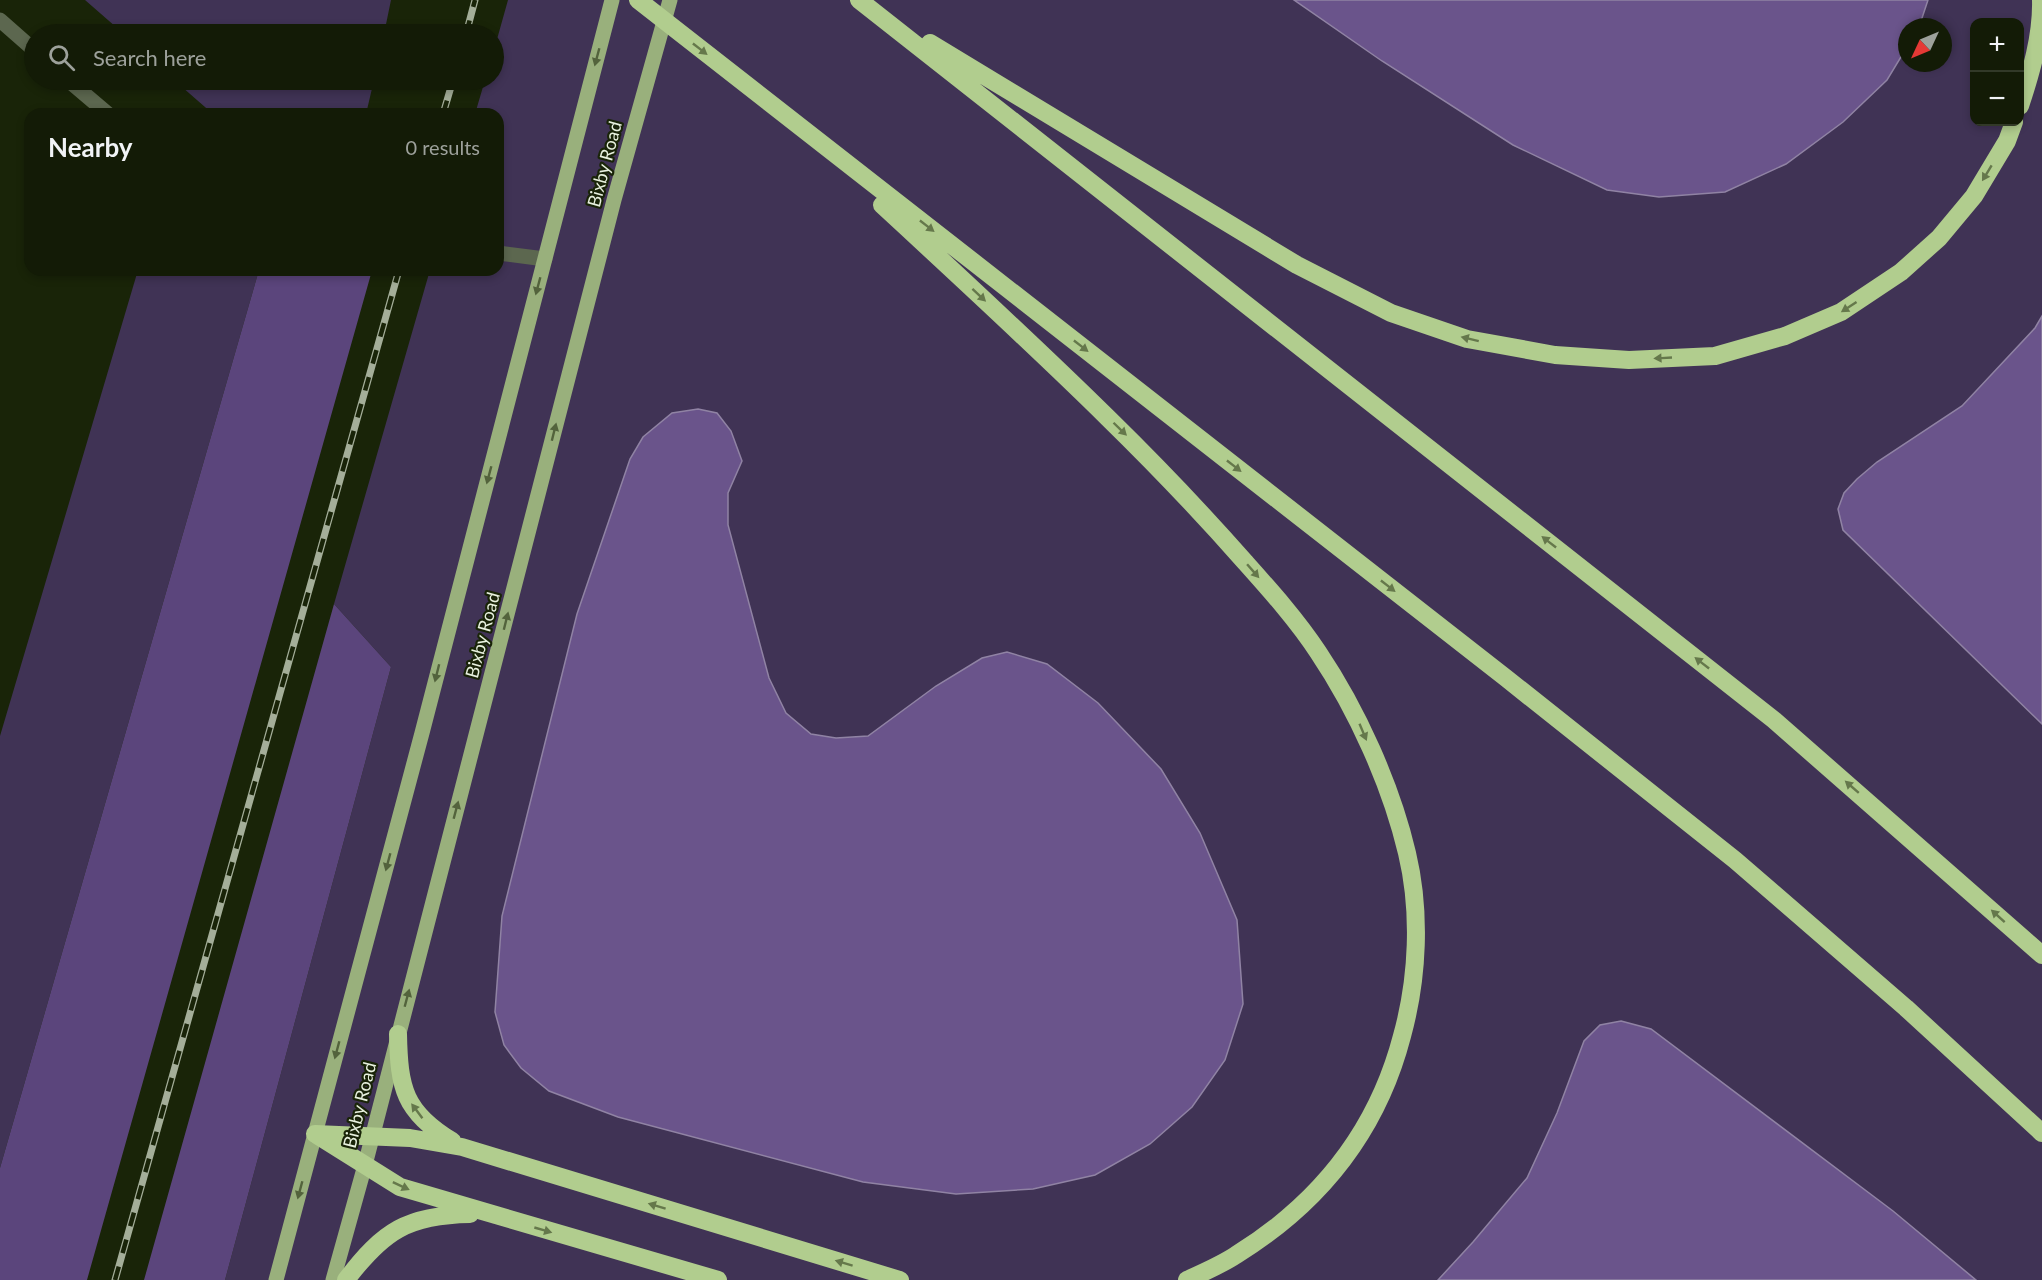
<!DOCTYPE html>
<meta charset="utf-8">
<style>
:root{--surface:#131b06;--page:#202814;--text:#f1f3f6;--muted:#9da19b;--line:#323928}
body{margin:0;font-family:Lato,sans-serif;background:var(--page);color:var(--text)}
.controls{position:absolute;right:18px;top:18px;display:grid;overflow:hidden;border-radius:12px;box-shadow:0 3px 9px #0003}
.controls button{width:54px;height:54px;display:grid;place-items:center;padding:0;border:0;border-bottom:2px solid var(--line);background:var(--surface);color:var(--text);font:30px sans-serif}
.compass{position:absolute;left:1898px;top:18px;width:54px;height:54px;border-radius:50%;background:var(--surface);box-shadow:0 3px 9px #0003;rotate:226deg}
.list{margin:0;padding:0;list-style:none}
h2{display:flex;justify-content:space-between;align-items:center;height:78px;margin:0;padding:0 24px;font-size:26px}
h2 small{font-size:20px;font-weight:400;color:var(--muted)}
.icon{flex:none;width:33px;height:33px;fill:none;stroke:currentColor;stroke-width:2;stroke-linecap:round;stroke-linejoin:round}
.map{position:relative;flex:none;width:2042px;height:1280px;overflow:hidden}
.search{position:absolute;background:var(--surface);box-shadow:0 3px 9px #0003;left:24px;top:24px;width:480px;height:66px;display:flex;align-items:center;gap:15px;box-sizing:border-box;padding:0 21px;border-radius:33px;color:var(--muted);font-size:22px}
.panel{position:absolute;background:var(--surface);box-shadow:0 3px 9px #0003;left:24px;top:108px;width:480px;height:168px;border-radius:18px}
.map>svg:first-child{display:block}
.green{fill:#403355;fill-rule:evenodd}
.forest{fill:#5b457c}
.water{fill:#6a548b;stroke:#9083a4;stroke-width:1.5}
.lines{fill:none;stroke-linecap:round;stroke-linejoin:round}
.minor{stroke:#5c674f;stroke-width:15}
.major{stroke:#99b07c;stroke-width:15}
.highway{stroke:#b1cd8e;stroke-width:18}
.rail-casing{stroke:#a4ae99;stroke-width:7}
.rail{stroke:#192408;stroke-width:4.5;stroke-dasharray:14;stroke-linecap:butt}
.oneway{fill:#65784b}
.oneway2{fill:#53633c}
.labels{text-anchor:middle;dominant-baseline:central;stroke-width:4.5;stroke-linejoin:round;paint-order:stroke}
.street-label{font-size:18px;fill:#e8f1df;stroke:#192408}
</style>
<div class="map">
<svg width="2042" height="1280" viewBox="0 0 2042 1280">
<rect width="100%" height="100%" fill="#192408"/>
<!-- green -->
<path class="green" d="M85 0H391L384 34H124Z
M508 0H2042V1280H225L391 667 334 604 430 270H498V114H475L485 80H494V50ZM1974 22H2020V122H1974ZM1907 27H1943V63H1907Z
M174 80H374L366 114H213Z
M138 270H259L0 1168V736Z"/>
<!-- forest -->
<path class="forest" d="M259 270H359L371 274 87 1280H0V1168Z
M334 604 391 667 225 1280H144Z"/>
<!-- water -->
<path class="water" d="M1294 0H1928L1919 27H1907V47L1887 80 1843 122 1786 164 1725 192 1659 197 1607 190 1513 145 1382 61Z
M2042 316V724L1843 530 1838 509 1844 493 1857 479 1877 462 1962 406 2035 328Z
M698 409 717 413 731 431 742 461 728 493V525L769 678 786 713 811 734 836 738 868 736 936 686 982 658 1007 652 1047 664 1098 703 1161 769 1200 833 1237 920 1243 1004 1225 1060 1192 1107 1150 1144 1095 1175 1033 1189 956 1194 863 1182 618 1117 549 1091 521 1068 504 1045 495 1012 502 916 577 614 630 459 643 437 672 413Z
M1621 1021 1651 1029 1893 1211 1976 1280H1438L1473 1242 1527 1178 1557 1113 1584 1041 1600 1025Z"/>
<g class="lines">
<!-- minor -->
<path class="minor" d="M0 20 34 50
M68 80 108 114
M498 253 545 259"/>
<!-- major -->
<path class="major" d="M276 1280 422 733 612 0
M333 1280 365 1165 614 200 670 0"/>
<!-- highway -->
<path class="highway" d="M638 0 1506 678 1735 860 1906 1008 2042 1133
M859 0 1774 720 2042 955
M930 43 1297 265 1391 313 1467 339 1555 355 1629 360 1715 356 1785 336 1841 312 1901 272 1939 238 1974 196 2007 141 2014 122
M2020 106C2031 73 2042 35 2041 0
M882 205C958 275 1034 345 1107 417 1155 464 1201 512 1245 562 1270 590 1297 620 1318 652 1357 710 1391 785 1407 853 1421 912 1418 978 1402 1036 1377 1132 1320 1203 1236 1255 1221 1265 1204 1272 1187 1280
M398 1034C399 1088 404 1112 452 1141
M315 1134 410 1138 462 1147 900 1280
M317 1135 400 1187 718 1280
M346 1280C383 1231 408 1215 470 1214"/>
<defs>
<path id="rail" d="M466 34 475 0
M443 114 453 80
M115 1280 399 270"/>
</defs>
<!-- rail casing -->
<use href="#rail" class="rail-casing"/>
<!-- rail -->
<use href="#rail" class="rail"/>
</g>
<!-- one-way arrows -->
<defs><path id="oneway-solid" d="M-6-.8H1V-3.2L6.5 0L1 3.2V.8H-6Z" transform="scale(1.5)"/></defs>
<g class="oneway">
<use href="#oneway-solid" transform="translate(700 49) rotate(38)"/>
<use href="#oneway-solid" transform="translate(1987 173) rotate(121)"/>
<use href="#oneway-solid" transform="translate(927 226) rotate(38)"/>
<use href="#oneway-solid" transform="translate(979 295) rotate(43)"/>
<use href="#oneway-solid" transform="translate(1849 307) rotate(147)"/>
<use href="#oneway-solid" transform="translate(1470 339) rotate(-166)"/>
<use href="#oneway-solid" transform="translate(1081 346) rotate(38)"/>
<use href="#oneway-solid" transform="translate(1663 358) rotate(177)"/>
<use href="#oneway-solid" transform="translate(1120 429) rotate(44)"/>
<use href="#oneway-solid" transform="translate(1234 466) rotate(38)"/>
<use href="#oneway-solid" transform="translate(1549 542) rotate(-142)"/>
<use href="#oneway-solid" transform="translate(1253 571) rotate(49)"/>
<use href="#oneway-solid" transform="translate(1388 586) rotate(38)"/>
<use href="#oneway-solid" transform="translate(1702 663) rotate(-142)"/>
<use href="#oneway-solid" transform="translate(1363 732) rotate(67)"/>
<use href="#oneway-solid" transform="translate(1852 787) rotate(-139)"/>
<use href="#oneway-solid" transform="translate(1998 916) rotate(-138)"/>
<use href="#oneway-solid" transform="translate(417 1111) rotate(-127)"/>
<use href="#oneway-solid" transform="translate(401 1186) rotate(25)"/>
<use href="#oneway-solid" transform="translate(657 1206) rotate(-163)"/>
<use href="#oneway-solid" transform="translate(543 1230) rotate(16)"/>
<use href="#oneway-solid" transform="translate(844 1263) rotate(-163)"/>
</g>
<g class="oneway2">
<use href="#oneway-solid" transform="translate(597 57) rotate(105)"/>
<use href="#oneway-solid" transform="translate(538 286) rotate(105)"/>
<use href="#oneway-solid" transform="translate(554 432) rotate(-76)"/>
<use href="#oneway-solid" transform="translate(489 475) rotate(105)"/>
<use href="#oneway-solid" transform="translate(506 621) rotate(-76)"/>
<use href="#oneway-solid" transform="translate(437 673) rotate(104)"/>
<use href="#oneway-solid" transform="translate(456 810) rotate(-75)"/>
<use href="#oneway-solid" transform="translate(388 862) rotate(105)"/>
<use href="#oneway-solid" transform="translate(407 998) rotate(-75)"/>
<use href="#oneway-solid" transform="translate(337 1050) rotate(105)"/>
<use href="#oneway-solid" transform="translate(300 1190) rotate(105)"/>
</g>
<g class="labels">
<!-- street labels -->
<g class="street-label">
<text transform="translate(604 164) rotate(-75)">Bixby Road</text>
<text transform="translate(482 635) rotate(-75)">Bixby Road</text>
<text transform="translate(359 1105) rotate(-76)">Bixby Road</text>
</g>
</g>
</svg>
<div class="controls">
<button>+</button>
<button>−</button>
</div>
<svg class="compass" viewBox="-18 -18 36 36"><path d="M0-13l5 13h-10z" fill="#e53935"/><path d="M0 13l5-13h-10z" fill="#9da19b"/></svg>
<div class="search"><svg class="icon" aria-label="search" viewBox="0 0 24 24"><circle cx="10" cy="10" r="6"/><path d="M15 15l6 6"/></svg>Search here</div>
<section class="panel">
<h2>Nearby<small>0 results</small></h2>
<ul class="list">
</ul>
</section>
</div>
